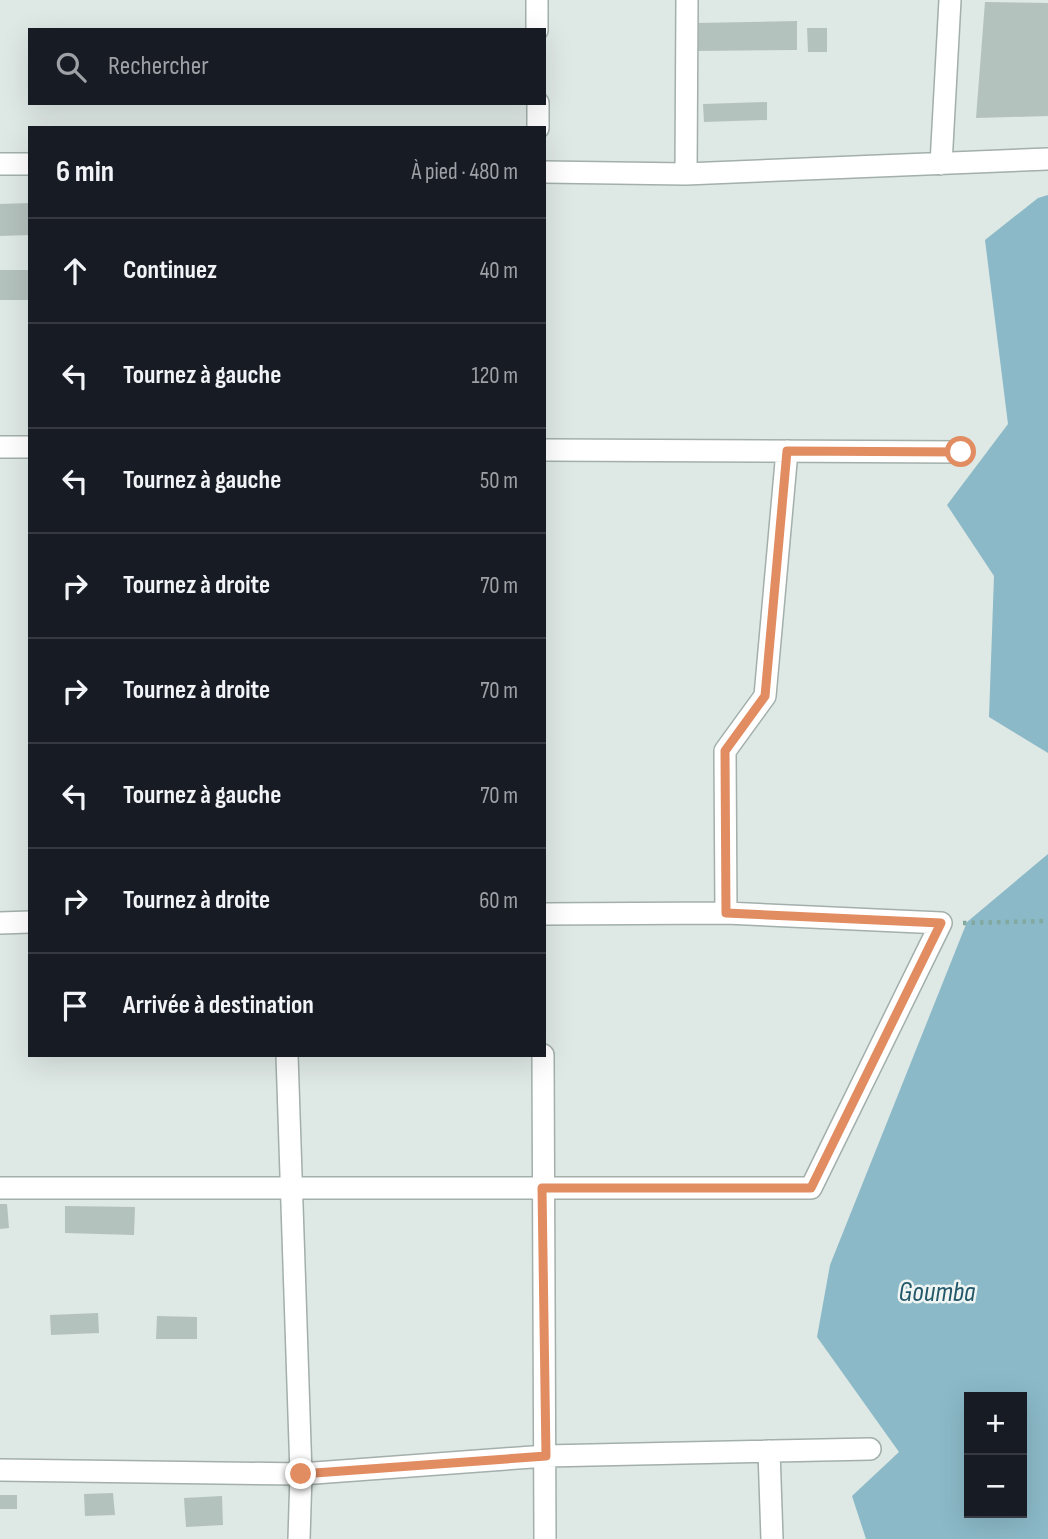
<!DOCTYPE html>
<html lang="fr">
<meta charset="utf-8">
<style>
:root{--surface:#171b24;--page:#20242c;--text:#f1f3f6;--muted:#9ea1a6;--line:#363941}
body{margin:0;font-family:"Sofia Sans Condensed",sans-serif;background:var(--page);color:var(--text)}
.controls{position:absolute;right:21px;bottom:21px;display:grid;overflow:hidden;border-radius:0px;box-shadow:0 7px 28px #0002}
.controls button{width:63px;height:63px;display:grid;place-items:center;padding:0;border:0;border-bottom:2px solid var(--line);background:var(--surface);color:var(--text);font:35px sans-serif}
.stop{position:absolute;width:21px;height:21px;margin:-16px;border:5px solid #e28c62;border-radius:50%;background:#fff}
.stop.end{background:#e28c62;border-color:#fff;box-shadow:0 2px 7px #0008}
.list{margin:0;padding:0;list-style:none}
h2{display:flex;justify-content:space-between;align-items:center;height:91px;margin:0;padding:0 28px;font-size:30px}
h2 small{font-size:23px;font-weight:400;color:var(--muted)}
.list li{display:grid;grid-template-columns:46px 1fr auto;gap:21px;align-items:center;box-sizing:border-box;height:105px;padding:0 28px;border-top:2px solid var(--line)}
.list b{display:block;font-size:26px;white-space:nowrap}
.list em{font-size:23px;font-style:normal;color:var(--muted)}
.icon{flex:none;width:38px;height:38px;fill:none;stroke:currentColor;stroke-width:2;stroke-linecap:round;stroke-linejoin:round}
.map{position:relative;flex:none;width:1048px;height:1539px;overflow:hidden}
.search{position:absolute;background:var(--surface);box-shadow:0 7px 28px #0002;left:28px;top:28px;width:518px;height:77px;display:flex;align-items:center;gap:18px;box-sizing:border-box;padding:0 24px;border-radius:0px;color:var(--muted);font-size:26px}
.panel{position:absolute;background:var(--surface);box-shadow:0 7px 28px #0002;left:28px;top:126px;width:518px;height:931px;border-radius:0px}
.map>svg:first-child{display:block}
.water{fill:#8bb9c8;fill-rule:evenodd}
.building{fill:#b4c2bd}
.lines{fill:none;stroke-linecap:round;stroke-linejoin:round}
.minor-casing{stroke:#a2afab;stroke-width:24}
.path{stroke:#82a89f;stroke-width:4.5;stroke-dasharray:3.5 5;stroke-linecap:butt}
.minor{stroke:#fff;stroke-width:21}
.route{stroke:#e28c62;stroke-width:9}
.labels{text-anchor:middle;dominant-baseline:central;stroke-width:5;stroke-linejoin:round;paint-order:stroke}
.water-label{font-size:28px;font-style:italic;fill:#23586a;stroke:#eef5f2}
</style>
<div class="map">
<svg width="1048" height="1539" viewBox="0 0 1048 1539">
<rect width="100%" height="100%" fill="#dee8e4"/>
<!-- water -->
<path class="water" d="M1048 195V753L989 717 994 576 947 505 1008 424 985 240 1038 198Z
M1048 854V1539H866L852 1496 899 1452 817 1337 830 1265 967 922ZM969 1397H1022V1513H969Z"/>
<!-- building -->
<path class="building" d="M985 2 1048 3V116L976 118Z
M797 21V50L696 51V23Z
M807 28H827V52H808Z
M767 102V120L704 122 703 104Z
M30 203V235L0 236V204Z
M0 270H30V300H0Z
M0 1204H7L9 1228 0 1229Z
M65 1206 135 1207 134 1235 65 1233Z
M98 1313 99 1333 51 1335 50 1315Z
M157 1316 197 1317V1339H156Z
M113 1493 115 1515 85 1516 84 1494Z
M0 1495H17V1509H0Z
M222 1496 223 1525 186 1527 184 1498Z"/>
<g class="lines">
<defs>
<path id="minor" d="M537 0V30
M538 103V128
M0 164H30
M941 164 950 0
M544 172 686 174 1048 159
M686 174 687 0
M0 447H30
M544 450 961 452
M726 913 725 751 765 696 787 451
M0 923 30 922
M287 1055 301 1474 299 1539
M543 1055 545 1539
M0 1188H811L941 923 726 913 544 914
M769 1451 772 1539
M0 1470 301 1474 546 1456 870 1449"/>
</defs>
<!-- minor casing -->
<use href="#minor" class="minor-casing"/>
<!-- path -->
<path class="path" d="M963 923 1048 921"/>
<!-- minor -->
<use href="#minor" class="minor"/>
</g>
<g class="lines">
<!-- route -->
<path class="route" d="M301 1474 546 1456 542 1188H811L941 923 726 913 725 751 765 696 787 451 961 452"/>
</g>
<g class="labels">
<!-- water labels -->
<g class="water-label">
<text x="937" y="1292">Goumba</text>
</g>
</g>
</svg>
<div class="controls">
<button>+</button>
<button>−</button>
</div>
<div class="stop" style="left:961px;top:452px"></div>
<div class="stop end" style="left:301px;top:1474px"></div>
<div class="search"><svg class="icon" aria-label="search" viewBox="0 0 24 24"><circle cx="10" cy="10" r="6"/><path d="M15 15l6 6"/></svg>Rechercher</div>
<section class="panel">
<h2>6 min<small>À pied · 480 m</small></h2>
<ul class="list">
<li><svg class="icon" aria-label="ahead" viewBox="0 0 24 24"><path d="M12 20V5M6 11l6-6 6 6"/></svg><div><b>Continuez</b></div><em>40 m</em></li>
<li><svg class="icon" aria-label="left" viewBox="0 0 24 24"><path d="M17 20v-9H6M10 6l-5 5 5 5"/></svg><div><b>Tournez à gauche</b></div><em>120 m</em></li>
<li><svg class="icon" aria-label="left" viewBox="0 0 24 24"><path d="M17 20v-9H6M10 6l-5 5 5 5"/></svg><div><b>Tournez à gauche</b></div><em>50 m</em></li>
<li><svg class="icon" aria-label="right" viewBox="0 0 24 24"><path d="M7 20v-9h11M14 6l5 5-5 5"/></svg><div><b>Tournez à droite</b></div><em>70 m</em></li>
<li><svg class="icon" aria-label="right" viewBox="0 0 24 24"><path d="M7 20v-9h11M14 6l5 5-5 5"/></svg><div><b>Tournez à droite</b></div><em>70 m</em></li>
<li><svg class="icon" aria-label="left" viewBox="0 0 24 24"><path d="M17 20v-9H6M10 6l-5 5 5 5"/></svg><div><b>Tournez à gauche</b></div><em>70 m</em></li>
<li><svg class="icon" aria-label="right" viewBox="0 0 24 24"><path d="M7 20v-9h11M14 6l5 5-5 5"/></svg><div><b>Tournez à droite</b></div><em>60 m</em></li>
<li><svg class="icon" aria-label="arrive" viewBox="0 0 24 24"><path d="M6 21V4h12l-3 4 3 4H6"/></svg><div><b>Arrivée à destination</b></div></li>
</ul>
</section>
</div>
